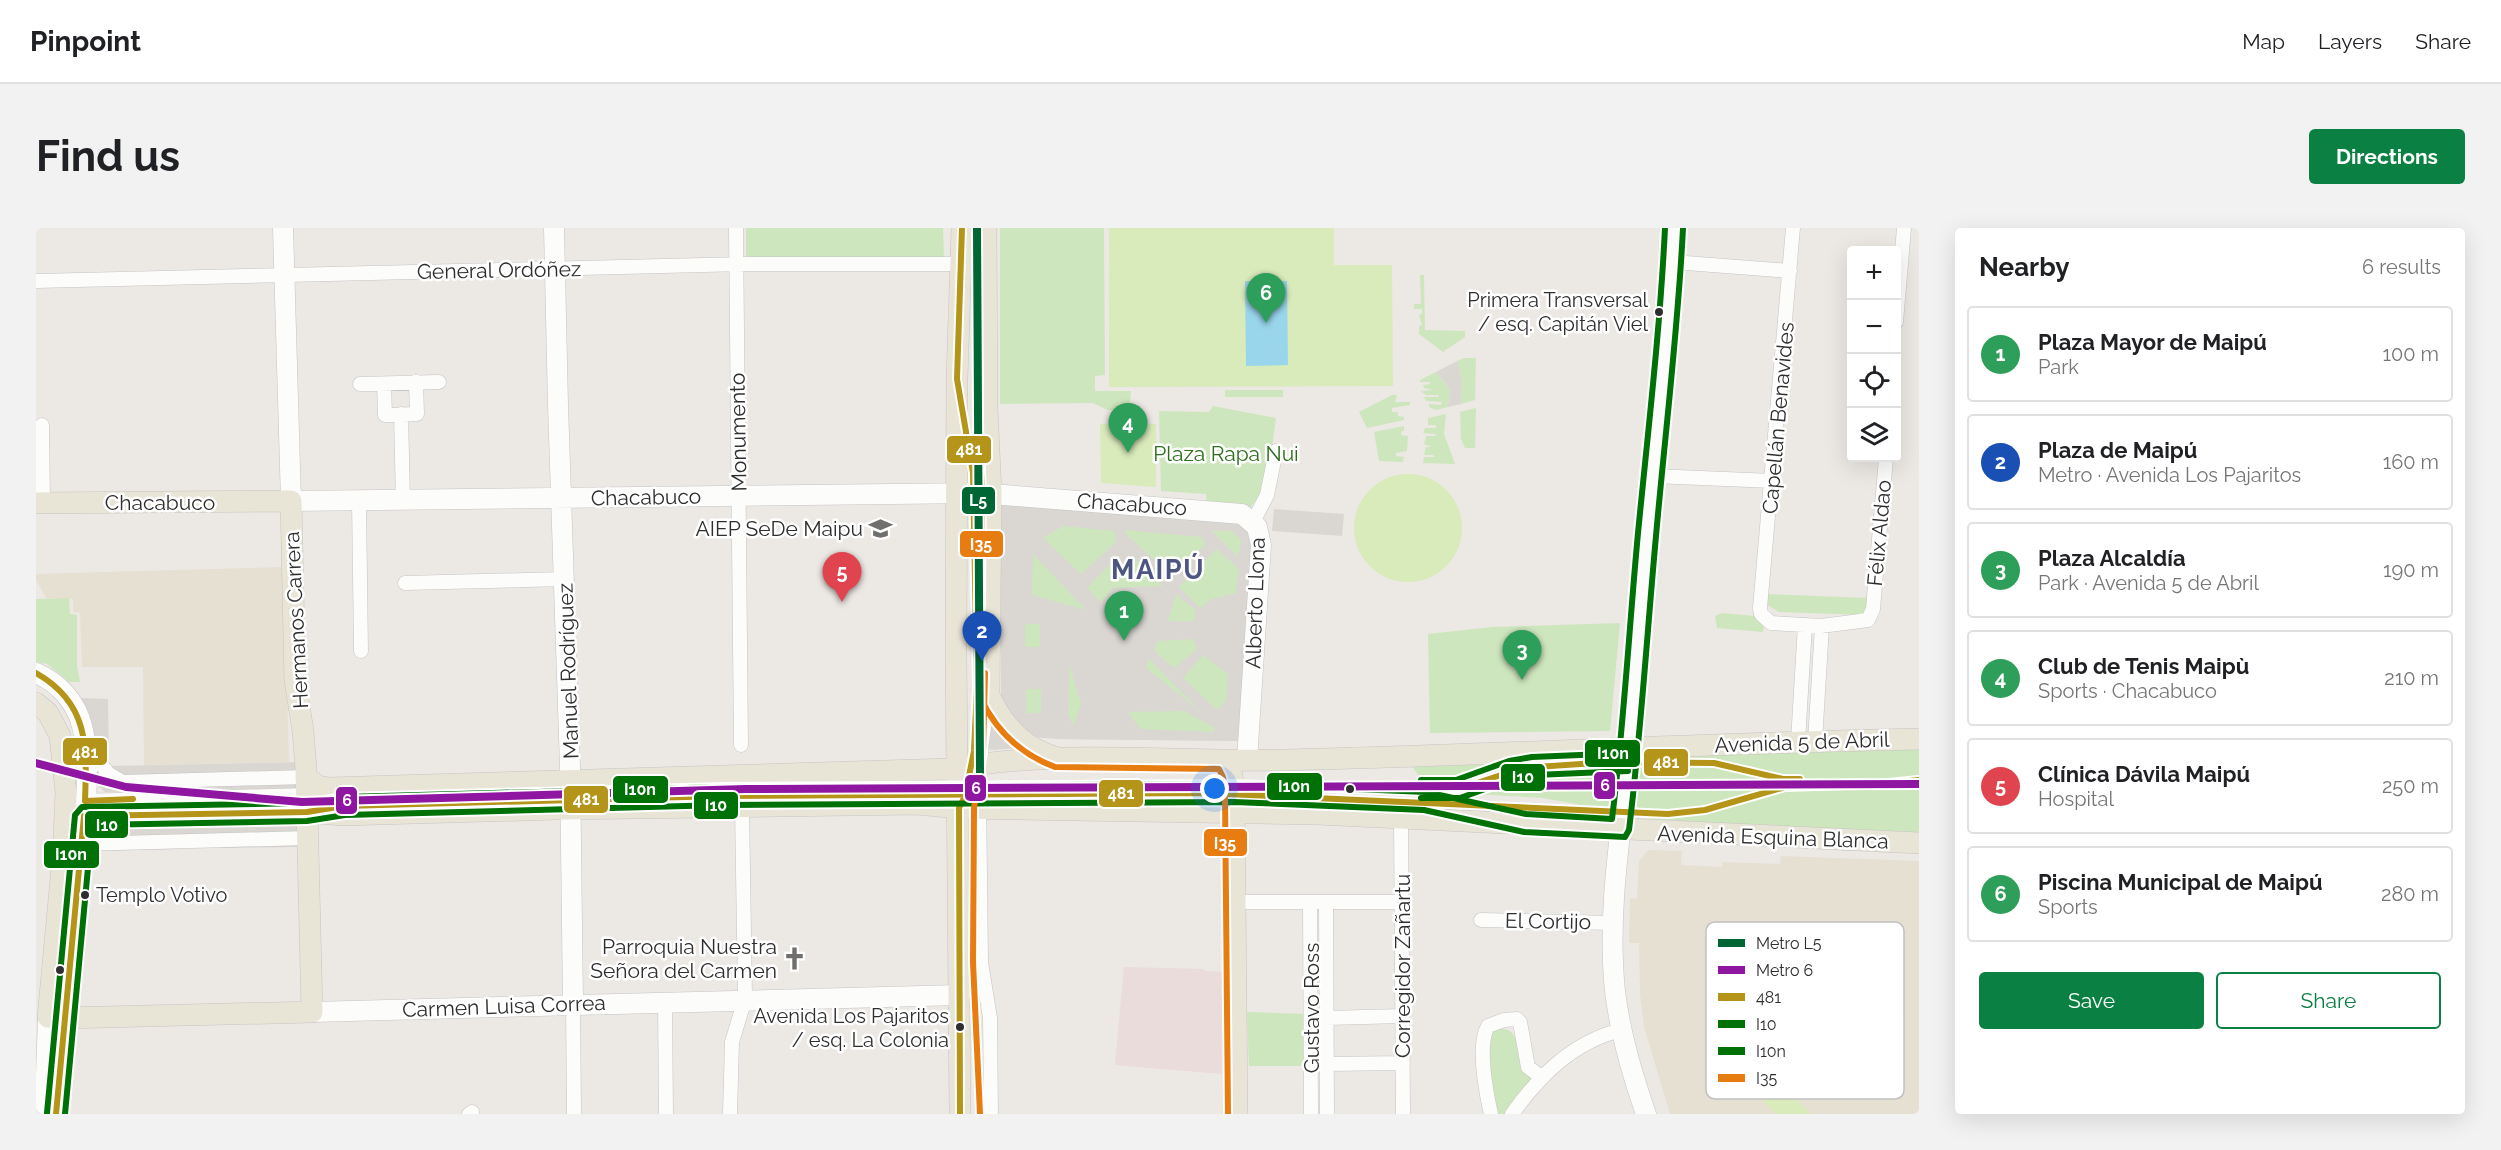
<!DOCTYPE html>
<meta charset="utf-8">
<style>
:root{--surface:#fff;--page:#f2f2f2;--text:#202124;--muted:#757577;--line:#e0e0e0;--accent:#0b8043}
body{margin:0;font-family:Raleway,sans-serif;background:var(--page);color:var(--text)}
.controls{position:absolute;right:18px;top:18px;display:grid;overflow:hidden;border-radius:6px;box-shadow:0 6px 24px #0002}
.controls button{width:54px;height:54px;display:grid;place-items:center;padding:0;border:0;border-bottom:2px solid var(--line);background:var(--surface);color:var(--text);font:30px sans-serif}
.you{position:absolute;left:1179px;top:561px;width:21px;height:21px;margin:-15px;border:4px solid #fff;border-radius:50%;background:#1a73e8;box-shadow:0 0 0 9px #1a73e833}
.badge{display:grid;place-items:center;width:39px;height:39px;border-radius:50%;background:var(--accent);color:#fff;font-size:20px;font-weight:700}
.pin{position:absolute;translate:-50% -50px;filter:drop-shadow(0 2px 3px #0008)}
.pin::after{content:'';position:absolute;top:32px;width:21px;height:18px;background:inherit;clip-path:polygon(0 0,100% 0,50% 100%)}
.list{margin:0;padding:0;list-style:none}
h2{display:flex;justify-content:space-between;align-items:center;height:78px;margin:0;padding:0 24px;font-size:26px}
h2 small{font-size:20px;font-weight:400;color:var(--muted)}
.list li{display:grid;grid-template-columns:39px 1fr auto;gap:18px;align-items:center;box-sizing:border-box;height:96px;margin:0 12px 12px;padding:0 12px;border:2px solid var(--line);border-radius:6px}
.list b{display:block;font-size:22px;white-space:nowrap}
.list p{margin:0;font-size:20px;white-space:nowrap;color:var(--muted)}
.list em{font-size:20px;font-style:normal;color:var(--muted)}
.actions{display:flex;gap:12px;padding:18px 24px}
.actions a{flex:1;padding:14px 0;border:2px solid var(--accent);border-radius:6px;text-align:center;font-size:21px;color:var(--accent)}
.actions .main{background:var(--accent);color:#fff}
.icon{flex:none;width:33px;height:33px;fill:none;stroke:currentColor;stroke-width:2;stroke-linecap:round;stroke-linejoin:round}
.map{position:relative;flex:none;width:1883px;height:886px;overflow:hidden;border-radius:6px}
header{display:flex;align-items:center;gap:36px;box-sizing:border-box;height:84px;padding:0 30px;background:var(--surface);border-bottom:2px solid var(--line)}
header strong{font-size:28px}
nav{display:flex;gap:33px;margin-inline-start:auto;font-size:21px}
.intro{display:flex;align-items:center;justify-content:space-between;box-sizing:border-box;height:144px;padding:0 36px}
h1{margin:0;font-size:42px}
.button{padding:15px 27px;border-radius:6px;background:var(--accent);color:#fff;font-size:21px;font-weight:700}
main{display:flex;gap:36px;padding:0 36px}
aside{flex:1;background:var(--surface);border-radius:6px;box-shadow:0 6px 24px #0002}
.map>svg:first-child{display:block}
.education{fill:#e6e0d3}
.medical{fill:#e9dcdb}
.green{fill:#cee6be}
.pitch{fill:#d9eabb}
.plaza{fill:#dad6d2;fill-rule:evenodd}
.water{fill:#99d6ec}
.lines{fill:none;stroke-linecap:round;stroke-linejoin:round}
.street-casing{stroke:#c5c4c5;stroke-width:15}
.secondary-casing{stroke:#c5c4c5;stroke-width:21}
.primary-casing{stroke:#c6c5c4;stroke-width:22}
.street{stroke:#fcfcfb;stroke-width:14}
.secondary{stroke:#fcfcfb;stroke-width:20}
.primary{stroke:#e8e4d6;stroke-width:21}
.bus-1-casing{stroke:#fff;stroke-width:10}
.bus-2-casing{stroke:#fff;stroke-width:10}
.bus-3-casing{stroke:#fff;stroke-width:10}
.bus-4-casing{stroke:#fff;stroke-width:10}
.bus-1{stroke:#b49519;stroke-width:6}
.bus-2{stroke:#007106;stroke-width:6}
.bus-3{stroke:#007106;stroke-width:6}
.bus-4{stroke:#e77c10;stroke-width:6}
.metro-1-casing{stroke:#fff;stroke-width:12}
.metro-2-casing{stroke:#fff;stroke-width:12}
.metro-1{stroke:#063;stroke-width:8}
.metro-2{stroke:#8e16a1;stroke-width:8}
.bus-dot{fill:#2e2e2e;stroke:#fff;stroke-width:2}
.labels{text-anchor:middle;dominant-baseline:central;stroke-width:5;stroke-linejoin:round;paint-order:stroke}
.bus-label{font-size:20px;fill:#2e2e2e;stroke:#fff;text-anchor:end}
.street-label{font-size:21px;fill:#2e2e2e;stroke:#fff}
.park-label{font-size:21px;fill:#2c6e1b;stroke:#fff}
.poi-label{font-size:21px;fill:#2e2e2e;stroke:#fff;text-anchor:end}
.district-label{font-size:27px;font-weight:bold;letter-spacing:1.5px;fill:#4d5680;stroke:#fff}
.key{fill:#fff;stroke:#c0c0c0;stroke-width:1.5}
.key-label{font-size:16px;fill:#2e2e2e}
.line-badge{stroke:#fff;stroke-width:2}
.badge-label{font-size:16px;text-anchor:middle;font-weight:bold;fill:#fff}
</style>
<header>
<strong>Pinpoint</strong>
<nav><a>Map</a><a>Layers</a><a>Share</a></nav>
</header>
<div class="intro"><h1>Find us</h1><a class="button">Directions</a></div>
<main>
<div class="map">
<svg width="1883" height="886" viewBox="0 0 1883 886">
<rect width="100%" height="100%" fill="#ece8e4"/>
<!-- education -->
<path class="education" d="M248 339 253 534 108 537 107 439H46L44 385 37 384V371L10 370 0 352V346Z
M1612 622 1646 623 1645 637 1686 639V634L1744 636 1745 628 1883 633V886H1634L1608 799 1604 766 1603 715H1593L1594 671 1601 670 1603 633Z"/>
<!-- medical -->
<path class="medical" d="M1088 739 1168 741 1169 743 1188 744 1187 846 1079 837Z"/>
<!-- green -->
<path class="green" d="M710 0H907L908 30 710 31Z
M964 0H1068L1069 147 1059 148V163H1095L1093 182H1071L1057 175 964 176Z
M1384 47H1388L1389 102 1429 103V109L1407 124 1383 106V98L1386 97 1383 87 1386 86V81H1378V76H1385Z
M1428 130H1440L1439 172 1425 176 1426 152 1421 133Z
M1400 144 1414 161 1412 179 1400 182 1393 179V176L1405 177 1406 174 1390 173 1388 169H1402L1403 167H1390L1384 163 1397 162 1388 160 1387 157 1394 156V154H1384V152Z
M1189 162H1247V169H1189Z
M1356 167H1361L1359 174H1374V177L1356 180V184H1362V188L1368 189V192L1331 200 1323 184Z
M1177 178 1240 190 1231 257 1213 281 1171 277 1170 266 1125 263 1123 183 1173 184Z
M1440 180 1439 220H1429L1425 211 1424 184Z
M1410 186 1408 206 1419 236 1387 235 1388 229H1398L1397 227H1388L1390 219H1395L1388 216 1390 208H1400L1399 206 1387 205 1389 200H1400V197H1392V190Z
M1368 198V203H1365V207L1372 208 1371 223 1360 225V228L1368 229 1367 234 1343 233 1338 204Z
M965 276 1208 297 1206 513 1022 511 965 482Z
M1731 366 1831 370V383L1827 387 1743 384 1730 376Z
M33 370 34 386 41 387V438L44 454H33L11 436 0 434V371Z
M1686 385 1719 388 1728 397 1727 404 1681 400 1679 388Z
M1584 395 1574 503 1394 505 1392 406 1456 399Z
M1520 520 1883 521V608L1652 597 1507 570 1438 566 1389 556 1375 537Z
M1211 784 1271 786 1270 838H1213Z
M1460 800C1487 800 1478 821 1486 839 1489 845 1494 850 1498 854L1471 886H1461C1456 860 1450 829 1456 802Z"/>
<!-- pitch -->
<path class="pitch" d="M1073 0H1298V37H1356L1357 158 1073 159Z
M1064 196H1120V259L1065 255Z
M1318 300a54 54 0 1 1 108 0a54 54 0 1 1-108 0Z
M1745 856 1775 886H1740L1727 873Z"/>
<!-- plaza -->
<path class="plaza" d="M1421 133 1426 152 1425 176 1412 179 1414 161 1400 144Z
M965 276 1203 294 1208 297 1216 311 1206 513 1022 511 994 509 965 482ZM1027 298 1079 303 1080 314 1045 346 1007 310ZM1090 302 1165 309 1170 316 1136 349 1089 305ZM1176 303H1195L1205 312 1202 329ZM1181 321 1203 341 1200 363V365L1176 371 1164 380 1143 359ZM997 327H998L1050 382 996 367ZM1080 330 1090 339 1099 330 1127 358 1075 360V363L1065 374 1051 360ZM1140 366 1160 383 1158 393H1132ZM989 396H1004V419H989ZM1157 411 1161 421 1139 439H1136L1118 422 1122 413ZM1167 427 1192 446 1190 473 1181 482 1147 450ZM1112 431H1113L1165 484 1110 440ZM1033 436 1045 476 1037 498 1032 486ZM990 461H1005V485H990ZM1148 483 1179 500 1178 504 1104 501 1092 484Z
M1238 281 1308 286 1306 308 1236 303Z
M45 470 72 471 73 538 264 534V560L69 564 59 555 51 484Z
M955 490 985 520 954 522 952 517Z
M262 589 265 619 184 620V617L150 618V621L51 623 55 601 65 595Z"/>
<!-- water -->
<path class="water" d="M1209 53H1251L1252 137 1210 138Z"/>
<g class="lines">
<defs>
<path id="street" d="M700 0 705 517
M1757 0 1724 380 1725 386 1735 395 1785 398 1832 392 1837 381 1850 230
M1637 34 1754 43
M0 53 709 36H926
M1860 94 1868 0
M324 156 403 154
M348 156 349 187 381 186 380 154
M365 186 367 273
M6 197 7 275
M1617 248 1737 253
M323 273 325 423
M1217 294 1231 267 1240 223
M369 355 529 351
M953 467 945 520 943 566 945 734 954 790 955 886
M1762 513 1769 397
M1779 513 1786 398
M49 518 73 546 87 554 270 549
M43 573 271 567
M42 586 79 588 271 584
M1365 590 1367 886
M45 616 271 610
M1199 674H1366
M1274 674 1275 886
M1290 674 1291 886
M1445 692 1578 695
M629 774 630 886
M537 776 538 886
M1291 790 1366 788
M1291 836 1367 835
M433 886 436 884
M694 886 696 814 709 771 706 579
M1455 886C1450 864 1441 817 1452 798L1468 792 1481 791 1484 794 1492 839 1505 849
M1476 886C1504 847 1537 814 1585 802"/>
<path id="secondary" d="M247 0 255 273 943 265 1206 286 1221 299 1225 317 1211 532
M518 0 522 177 534 539 537 776
M0 445C23 455 40 474 46 498 57 542 47 600 42 644 34 725 24 805 20 886
M276 784 924 767
M9 877 12 789
M1610 886C1596 846 1584 805 1579 763 1570 676 1588 588 1596 501 1603 437 1606 372 1611 307 1621 205 1634 103 1638 0"/>
<path id="primary" d="M950 0 951 181 955 265 953 467C966 496 988 520 1019 529
M0 275 255 273 259 452 267 503 270 541 276 784 28 790 12 789 27 629 30 565 24 508 12 485 0 475
M1189 532 1196 547 1198 565 1201 886
M270 549 282 558 293 560 914 541C1025 520 1138 535 1250 532 1461 527 1672 515 1883 511
M271 584 307 587 521 581 881 576 923 580 1281 586 1883 615
M924 886 920 426 921 151 926 0"/>
</defs>
<!-- street casing -->
<use href="#street" class="street-casing"/>
<!-- secondary casing -->
<use href="#secondary" class="secondary-casing"/>
<!-- primary casing -->
<use href="#primary" class="primary-casing"/>
<!-- street -->
<use href="#street" class="street"/>
<!-- secondary -->
<use href="#secondary" class="secondary"/>
<!-- primary -->
<use href="#primary" class="primary"/>
<defs>
<path id="bus-1" d="M0 445C53 475 51 518 49 573L97 571
M1407 561 1429 559 1486 540 1575 534 1678 535 1747 551H1764
M20 886 48 588 271 584 308 578 687 568 1168 565 1632 586 1669 582 1749 559 1842 556 1883 552
M924 886 923 580 929 568 938 523 941 459 937 245 921 151 926 0"/>
<path id="bus-2" d="M1385 570H1424L1477 551 1499 547 1592 543
M29 886 56 597 271 593 309 587 687 577 1198 574 1388 582 1488 604 1589 609 1593 602C1605 504 1611 406 1620 308 1629 206 1642 103 1647 0"/>
<path id="bus-3" d="M1385 552H1420L1473 533 1496 529 1592 525
M11 885 39 587 46 579 270 575 308 569 687 559 1198 556 1390 564 1490 586 1576 591C1588 496 1593 401 1602 305 1612 203 1624 102 1629 0"/>
<path id="bus-4" d="M941 0 942 181 946 265 944 469C960 503 984 526 1019 539L1183 541 1187 549 1189 566 1192 886
M944 886 937 734 938 580 947 524 949 445"/>
</defs>
<!-- bus-1 casing -->
<use href="#bus-1" class="bus-1-casing"/>
<!-- bus-2 casing -->
<use href="#bus-2" class="bus-2-casing"/>
<!-- bus-3 casing -->
<use href="#bus-3" class="bus-3-casing"/>
<!-- bus-4 casing -->
<use href="#bus-4" class="bus-4-casing"/>
<!-- bus-1 -->
<use href="#bus-1" class="bus-1"/>
<!-- bus-2 -->
<use href="#bus-2" class="bus-2"/>
<!-- bus-3 -->
<use href="#bus-3" class="bus-3"/>
<!-- bus-4 -->
<use href="#bus-4" class="bus-4"/>
<defs>
<path id="metro-1" d="M941 0 944 545"/>
<path id="metro-2" d="M0 535 90 559 266 574 710 561 1883 556"/>
</defs>
<!-- metro-1 casing -->
<use href="#metro-1" class="metro-1-casing"/>
<!-- metro-2 casing -->
<use href="#metro-2" class="metro-2-casing"/>
<!-- metro-1 -->
<use href="#metro-1" class="metro-1"/>
<!-- metro-2 -->
<use href="#metro-2" class="metro-2"/>
</g>
<!-- icons -->
<defs>
<symbol id="university-bare" viewBox="-9 -9 18 18"><path d="M0-5L7-2L0 1L-7-2ZM-4 1L0 2.5L4 1V4Q0 6-4 4Z" fill="#706f6e" stroke="#fff" stroke-width="2.5" paint-order="stroke"/></symbol>
<symbol id="church-bare" viewBox="-9 -9 18 18"><path d="M-1.2-6h2.4v3.5h3.3v2.4h-3.3V6h-2.4V-.1h-3.3v-2.4h3.3Z" fill="#706f6e" stroke="#fff" stroke-width="2.5" paint-order="stroke"/></symbol>
</defs>
<g fill-rule="evenodd">
<use href="#university-bare" x="828" y="284" width="33" height="33"/>
<use href="#church-bare" x="742" y="714" width="33" height="33"/>
</g>
<!-- markers -->
<g class="bus-dot">
<circle cx="1623" cy="84" r="5"/>
<circle cx="1314" cy="561" r="5"/>
<circle cx="49" cy="667" r="5"/>
<circle cx="24" cy="742" r="5"/>
<circle cx="924" cy="799" r="5"/>
</g>
<g class="labels">
<!-- bus labels -->
<g class="bus-label">
<text x="1612" y="72">Primera Transversal<tspan x="1612" dy="24">/ esq. Capitán Viel</tspan></text>
<text x="60" y="667" text-anchor="start">Templo Votivo</text>
<text x="913" y="788">Avenida Los Pajaritos<tspan x="913" dy="24">/ esq. La Colonia</tspan></text>
</g>
<!-- street labels -->
<g class="street-label">
<text transform="translate(463 42) rotate(-1)">General Ordóñez</text>
<text transform="translate(1742 190) rotate(-85)">Capellán Benavides</text>
<text transform="translate(702 204) rotate(-91)">Monumento</text>
<text transform="translate(610 269) rotate(-1)">Chacabuco</text>
<text x="124" y="274">Chacabuco</text>
<text transform="translate(1096 276) rotate(4)">Chacabuco</text>
<text transform="translate(1843 305) rotate(-85)">Félix Aldao</text>
<text transform="translate(1219 375) rotate(-88)">Alberto Llona</text>
<text transform="translate(260 392) rotate(-93)">Hermanos Carrera</text>
<text transform="translate(532 443) rotate(-92)">Manuel Rodríguez</text>
<text transform="translate(1766 514) rotate(-2)">Avenida 5 de Abril</text>
<text transform="translate(1737 609) rotate(2)">Avenida Esquina Blanca</text>
<text transform="translate(1512 693) rotate(1)">El Cortijo</text>
<text transform="translate(1366 738) rotate(-90)">Corregidor Zañartu</text>
<text transform="translate(468 778) rotate(-2)">Carmen Luisa Correa</text>
<text transform="translate(1275 780) rotate(-90)">Gustavo Ross</text>
</g>
<!-- park labels -->
<g class="park-label">
<text x="1190" y="225">Plaza Rapa Nui</text>
</g>
<!-- poi labels -->
<g class="poi-label">
<text x="827" y="300">AIEP SeDe Maipu</text>
<text x="741" y="718">Parroquia Nuestra<tspan x="741" dy="24">Señora del Carmen</tspan></text>
</g>
<!-- district labels -->
<g class="district-label">
<text x="1122" y="341">MAIPÚ</text>
</g>
</g>
<!-- legend -->
<rect x="1670" y="694" width="198" height="177" rx="9" class="key"/>
<rect x="1682" y="711" width="27" height="8" fill="#063"/>
<rect x="1682" y="738" width="27" height="8" fill="#8e16a1"/>
<rect x="1682" y="765" width="27" height="8" fill="#b49519"/>
<rect x="1682" y="792" width="27" height="8" fill="#007106"/>
<rect x="1682" y="819" width="27" height="8" fill="#007106"/>
<rect x="1682" y="846" width="27" height="8" fill="#e77c10"/>
<g class="key-label">
<text x="1720" y="721">Metro L5</text>
<text x="1720" y="748">Metro 6</text>
<text x="1720" y="775">481</text>
<text x="1720" y="802">I10</text>
<text x="1720" y="829">I10n</text>
<text x="1720" y="856">I35</text>
</g>
<g class="line-badge">
<rect x="910" y="207" width="46" height="29" rx="6" fill="#b49519"/>
<rect x="925" y="258" width="35" height="29" rx="6" fill="#063"/>
<rect x="923" y="302" width="45" height="28" rx="6" fill="#e77c10"/>
<rect x="26" y="509" width="46" height="29" rx="6" fill="#b49519"/>
<rect x="1548" y="511" width="57" height="29" rx="6" fill="#007106"/>
<rect x="1607" y="520" width="46" height="29" rx="6" fill="#b49519"/>
<rect x="1464" y="535" width="46" height="29" rx="6" fill="#007106"/>
<rect x="1557" y="543" width="23" height="29" rx="6" fill="#8e16a1"/>
<rect x="1230" y="544" width="57" height="29" rx="6" fill="#007106"/>
<rect x="928" y="546" width="23" height="28" rx="6" fill="#8e16a1"/>
<rect x="576" y="547" width="57" height="29" rx="6" fill="#007106"/>
<rect x="1062" y="551" width="46" height="29" rx="6" fill="#b49519"/>
<rect x="527" y="557" width="46" height="29" rx="6" fill="#b49519"/>
<rect x="299" y="558" width="23" height="29" rx="6" fill="#8e16a1"/>
<rect x="657" y="563" width="46" height="29" rx="6" fill="#007106"/>
<rect x="48" y="582" width="45" height="29" rx="6" fill="#007106"/>
<rect x="1167" y="600" width="45" height="29" rx="6" fill="#e77c10"/>
<rect x="7" y="612" width="57" height="29" rx="6" fill="#007106"/>
</g>
<g class="badge-label">
<text x="933" y="227">481</text>
<text x="942" y="278">L5</text>
<text x="945" y="322">I35</text>
<text x="49" y="530">481</text>
<text x="1577" y="531">I10n</text>
<text x="1630" y="540">481</text>
<text x="1487" y="555">I10</text>
<text x="1569" y="563">6</text>
<text x="1258" y="564">I10n</text>
<text x="940" y="566">6</text>
<text x="604" y="567">I10n</text>
<text x="1085" y="571">481</text>
<text x="550" y="577">481</text>
<text x="311" y="578">6</text>
<text x="680" y="583">I10</text>
<text x="71" y="603">I10</text>
<text x="1189" y="621">I35</text>
<text x="35" y="632">I10n</text>
</g>
</svg>
<div class="controls">
<button>+</button>
<button>−</button>
<button><svg class="icon" aria-label="locate" viewBox="0 0 24 24"><circle cx="12" cy="12" r="6"/><path d="M12 2v4M12 18v4M2 12h4M18 12h4"/></svg></button>
<button><svg class="icon" aria-label="layers" viewBox="0 0 24 24"><path d="M12 4l9 5-9 5-9-5zM3 14l9 5 9-5"/></svg></button>
</div>
<div class="you"></div>
<div class="pin badge" style="left:1088px;top:413px;background:#2e9e5b">1</div>
<div class="pin badge" style="left:946px;top:433px;background:#1a4fb4">2</div>
<div class="pin badge" style="left:1486px;top:452px;background:#2e9e5b">3</div>
<div class="pin badge" style="left:1092px;top:225px;background:#2e9e5b">4</div>
<div class="pin badge" style="left:806px;top:374px;background:#e0444e">5</div>
<div class="pin badge" style="left:1230px;top:95px;background:#2e9e5b">6</div>
</div>
<aside>
<h2>Nearby<small>6 results</small></h2>
<ul class="list">
<li><span class="badge" style="background:#2e9e5b">1</span><div><b>Plaza Mayor de Maipú</b><p>Park</p></div><em>100 m</em></li>
<li><span class="badge" style="background:#1a4fb4">2</span><div><b>Plaza de Maipú</b><p>Metro · Avenida Los Pajaritos</p></div><em>160 m</em></li>
<li><span class="badge" style="background:#2e9e5b">3</span><div><b>Plaza Alcaldía</b><p>Park · Avenida 5 de Abril</p></div><em>190 m</em></li>
<li><span class="badge" style="background:#2e9e5b">4</span><div><b>Club de Tenis Maipù</b><p>Sports · Chacabuco</p></div><em>210 m</em></li>
<li><span class="badge" style="background:#e0444e">5</span><div><b>Clínica Dávila Maipú</b><p>Hospital</p></div><em>250 m</em></li>
<li><span class="badge" style="background:#2e9e5b">6</span><div><b>Piscina Municipal de Maipú</b><p>Sports</p></div><em>280 m</em></li>
</ul>
<div class="actions"><a class="main">Save</a><a>Share</a></div>
</aside>
</main>
